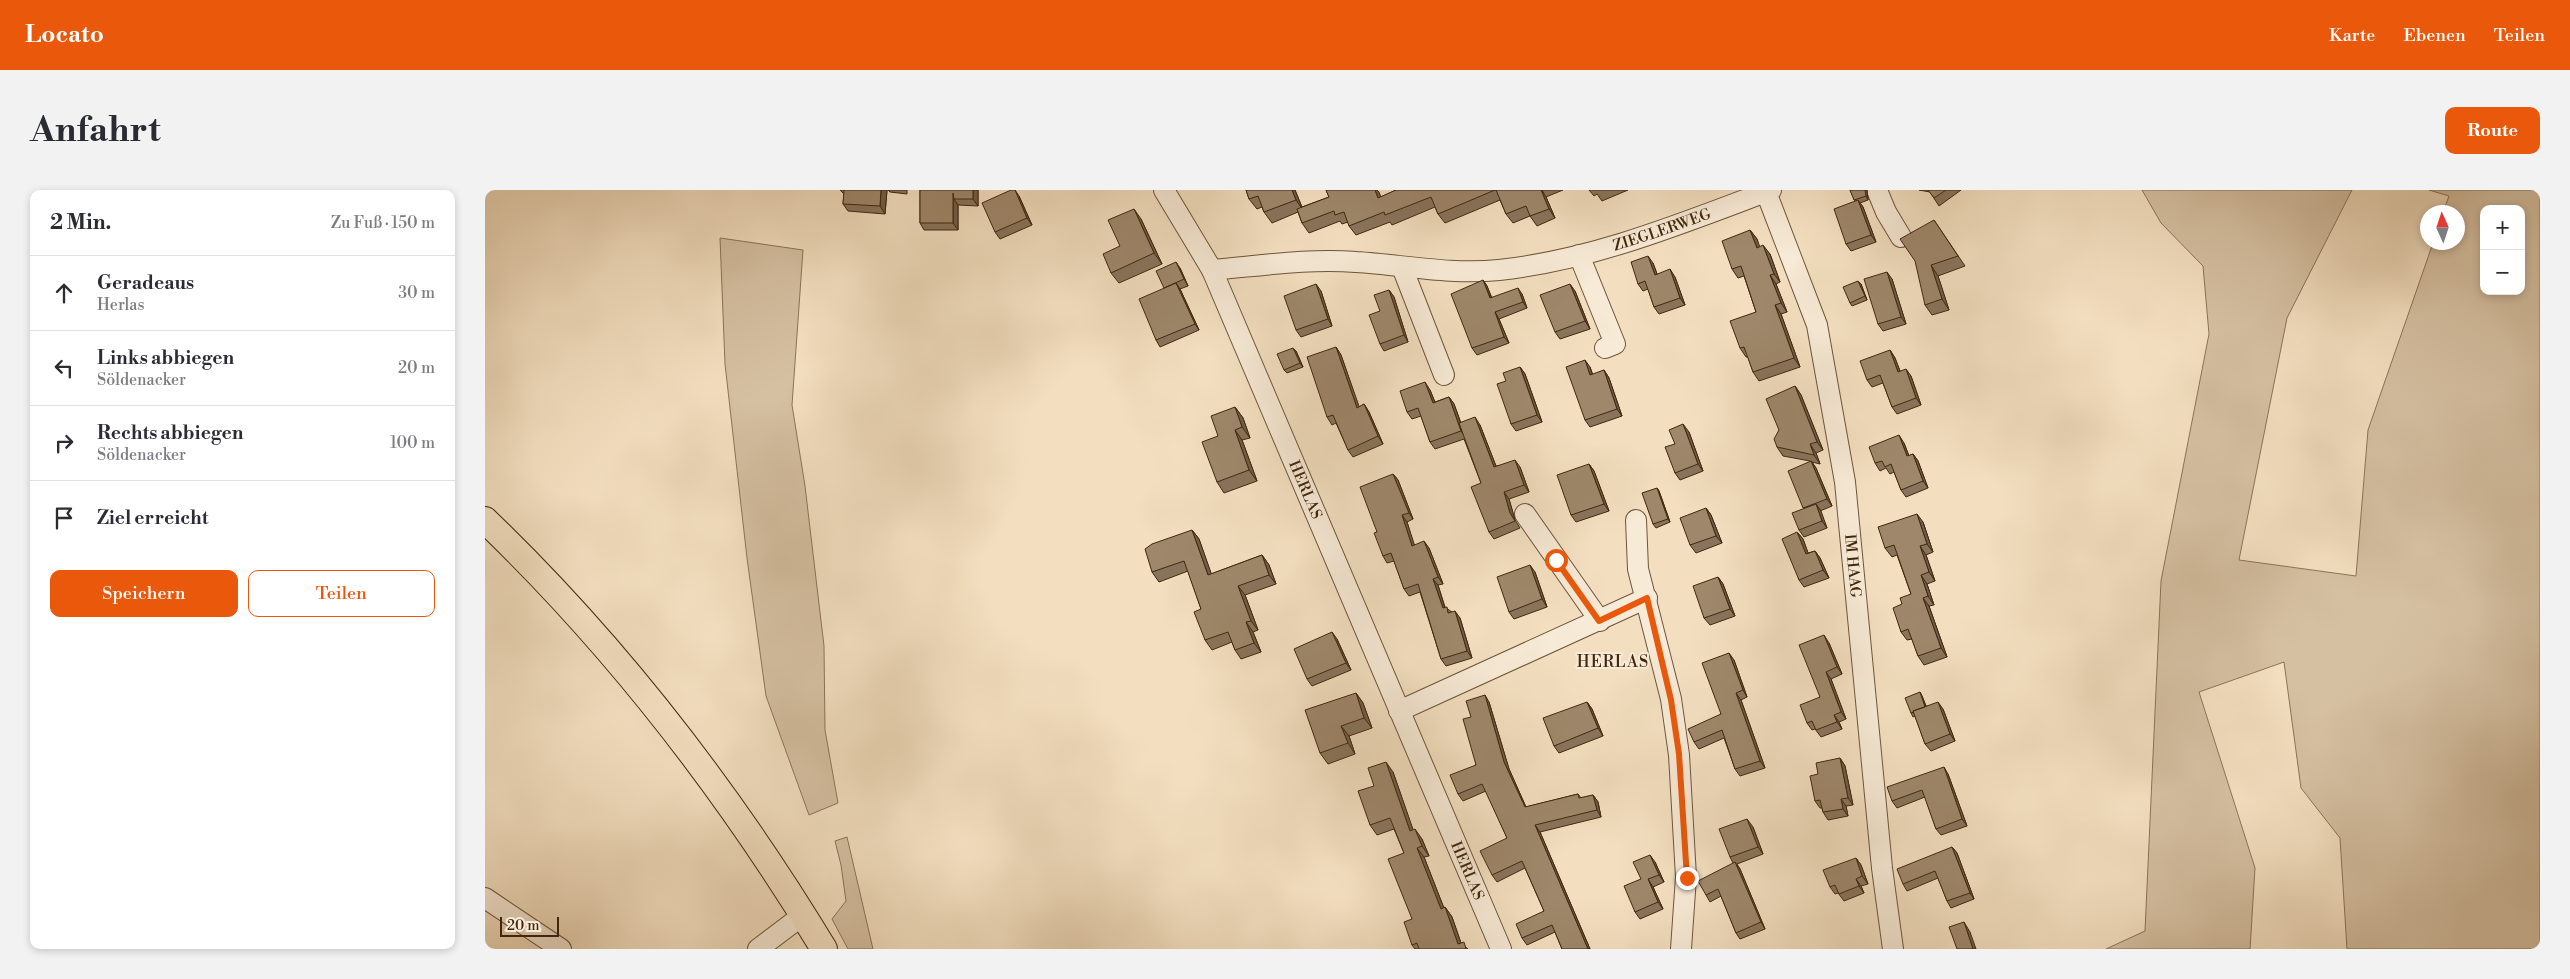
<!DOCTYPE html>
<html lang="de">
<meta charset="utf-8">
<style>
:root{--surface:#fff;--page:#f2f2f3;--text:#2b2b33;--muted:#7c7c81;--line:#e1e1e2;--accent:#ea580c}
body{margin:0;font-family:"Libre Bodoni",serif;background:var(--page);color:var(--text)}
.controls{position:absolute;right:15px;top:15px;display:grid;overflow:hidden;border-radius:10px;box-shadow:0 2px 8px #0003}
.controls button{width:45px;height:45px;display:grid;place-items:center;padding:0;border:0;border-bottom:1px solid var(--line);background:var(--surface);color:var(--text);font:25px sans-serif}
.compass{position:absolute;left:1935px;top:15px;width:45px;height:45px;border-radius:50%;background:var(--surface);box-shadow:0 2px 8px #0003;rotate:357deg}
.scale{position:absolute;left:15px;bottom:12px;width:59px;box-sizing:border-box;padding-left:5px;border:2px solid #41270e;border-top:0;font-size:14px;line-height:18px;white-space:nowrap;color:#41270e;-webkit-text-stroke:4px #f7ead6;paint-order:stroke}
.stop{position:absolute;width:15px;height:15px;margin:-11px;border:4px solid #ea580c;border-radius:50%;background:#fff}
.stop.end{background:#ea580c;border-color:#fff;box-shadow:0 1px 5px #0008}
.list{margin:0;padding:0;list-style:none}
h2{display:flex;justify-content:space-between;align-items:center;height:65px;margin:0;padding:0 20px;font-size:21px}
h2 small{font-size:16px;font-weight:400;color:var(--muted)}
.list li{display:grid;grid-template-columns:32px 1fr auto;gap:15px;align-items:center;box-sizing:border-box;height:75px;padding:0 20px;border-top:1px solid var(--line)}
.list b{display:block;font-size:19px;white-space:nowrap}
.list p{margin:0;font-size:16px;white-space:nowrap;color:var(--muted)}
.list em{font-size:16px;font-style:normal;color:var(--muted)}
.actions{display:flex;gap:10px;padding:15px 20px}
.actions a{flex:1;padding:11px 0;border:1px solid var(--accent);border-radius:10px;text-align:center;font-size:18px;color:var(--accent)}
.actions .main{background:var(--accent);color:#fff}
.icon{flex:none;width:28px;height:28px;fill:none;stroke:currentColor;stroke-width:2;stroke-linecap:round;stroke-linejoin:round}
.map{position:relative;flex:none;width:2055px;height:759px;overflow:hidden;border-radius:10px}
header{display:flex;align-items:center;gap:30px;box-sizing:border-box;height:70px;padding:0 25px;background:var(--accent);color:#fff}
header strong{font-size:24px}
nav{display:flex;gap:28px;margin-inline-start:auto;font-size:18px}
.intro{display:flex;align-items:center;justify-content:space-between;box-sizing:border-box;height:120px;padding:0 30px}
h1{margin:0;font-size:35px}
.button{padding:12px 22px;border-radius:10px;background:var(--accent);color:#fff;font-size:18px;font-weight:700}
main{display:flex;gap:30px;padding:0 30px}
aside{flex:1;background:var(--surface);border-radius:10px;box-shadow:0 2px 8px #0003}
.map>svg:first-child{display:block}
.green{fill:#d5c0a2;stroke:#8b7458;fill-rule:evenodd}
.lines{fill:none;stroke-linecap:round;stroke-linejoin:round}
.minor-casing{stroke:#6e553a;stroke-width:22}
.major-casing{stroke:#41270e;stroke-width:28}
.minor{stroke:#f7ead6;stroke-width:20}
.major{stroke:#f3dfc0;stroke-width:26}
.wall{fill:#88745c;stroke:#41270e}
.shaded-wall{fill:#6f5e4b;stroke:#41270e}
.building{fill:#9e876b;stroke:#41270e}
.route{stroke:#ea580c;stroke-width:6}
.labels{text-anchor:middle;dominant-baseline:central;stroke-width:4;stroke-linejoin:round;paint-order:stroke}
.street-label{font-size:15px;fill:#41270e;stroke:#f7ead6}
.neighbourhood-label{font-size:16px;letter-spacing:1px;fill:#41270e;stroke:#f7ead6}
</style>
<header>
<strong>Locato</strong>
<nav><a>Karte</a><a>Ebenen</a><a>Teilen</a></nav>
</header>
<div class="intro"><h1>Anfahrt</h1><a class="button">Route</a></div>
<main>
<aside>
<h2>2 Min.<small>Zu Fuß · 150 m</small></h2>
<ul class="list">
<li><svg class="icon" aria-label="ahead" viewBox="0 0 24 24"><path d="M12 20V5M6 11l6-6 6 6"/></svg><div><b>Geradeaus</b><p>Herlas</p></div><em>30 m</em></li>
<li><svg class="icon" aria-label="left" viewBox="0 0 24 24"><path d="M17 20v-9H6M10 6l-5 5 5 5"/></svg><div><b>Links abbiegen</b><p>Söldenacker</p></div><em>20 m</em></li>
<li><svg class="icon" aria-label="right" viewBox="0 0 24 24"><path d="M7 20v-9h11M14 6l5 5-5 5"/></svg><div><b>Rechts abbiegen</b><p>Söldenacker</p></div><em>100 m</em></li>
<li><svg class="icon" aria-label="arrive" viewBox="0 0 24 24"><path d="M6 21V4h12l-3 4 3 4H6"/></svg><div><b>Ziel erreicht</b></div></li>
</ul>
<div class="actions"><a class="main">Speichern</a><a>Teilen</a></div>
</aside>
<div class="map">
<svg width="2055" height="759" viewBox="0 0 2055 759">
<rect width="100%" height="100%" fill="#f3dfc0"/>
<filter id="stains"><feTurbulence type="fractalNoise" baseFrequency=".004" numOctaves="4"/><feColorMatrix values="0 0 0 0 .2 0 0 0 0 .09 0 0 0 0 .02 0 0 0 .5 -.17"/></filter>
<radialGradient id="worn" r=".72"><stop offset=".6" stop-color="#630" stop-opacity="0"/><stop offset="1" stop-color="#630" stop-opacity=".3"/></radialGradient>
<!-- green -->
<path class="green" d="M1657 0H1867L1802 128 1754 370 1871 386 1883 240 1948 53 1972 52V22H1958L1964 6 1944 0H2055V759H1862L1855 648 1816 598 1799 472 1714 502 1770 678 1765 759H1621L1660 741 1676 391 1724 144 1718 76 1676 33ZM1999 19H2036V101H1999Z
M235 48 318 60 307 215 320 296 339 456 340 540 353 613 324 625 281 506 262 368 240 174Z
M362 647 388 759H363L347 729 361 711 356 675 350 651Z"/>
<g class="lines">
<defs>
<g id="minor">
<path id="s1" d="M679 0 727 80 1016 759"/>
<path d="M1392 0 1401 22 1416 47"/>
<path id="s2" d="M1281 2 1332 135 1360 292 1397 678 1408 759"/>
<path d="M1094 65 1130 154 1120 158"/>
<path d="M917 77 959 185"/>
<path id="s3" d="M727 80C774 76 824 68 871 72 919 75 966 85 1014 80 1108 70 1198 33 1286 0"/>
<path d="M1040 324 1115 431"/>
<path d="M1151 330 1153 379 1186 509 1194 565 1201 687 1196 759"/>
<path d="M914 521 1162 408"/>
<path d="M0 708 76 759"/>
<path d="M273 759 318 725"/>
</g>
<path id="major" d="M0 330C131 456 245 604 339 759"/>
</defs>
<!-- minor casing -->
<use href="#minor" class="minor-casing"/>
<!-- major casing -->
<use href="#major" class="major-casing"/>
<!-- minor -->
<use href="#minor" class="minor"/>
<!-- major -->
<use href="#major" class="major"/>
</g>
<!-- wall -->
<path class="wall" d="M355 0H402L400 24 363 21 358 14 359 3H358Z
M403 0H422V4L405 2Z
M435 0H493V16L473 15V40H439L435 33Z
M761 0H810L817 17 844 7 841 0H892L896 7 911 0H1078L1061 7 1070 28 1052 36 1045 26 1028 33 1021 24 1015 10 960 33 953 24 950 17 907 35 905 32 871 45 864 36 863 32 857 34 855 31 824 43 817 33 813 22 787 33 779 22 777 17 772 19 764 9Z
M1104 0H1143L1117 11 1112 4 1109 6Z
M1365 0H1382L1383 10 1375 13 1378 17 1391 52 1366 61 1361 54 1370 11Z
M1434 0H1476L1454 16 1445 2Z
M534 6 547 35 515 49 510 42Z
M656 29 677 74 634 93 626 83 635 56Z
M1449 30 1480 76 1453 86 1464 120 1447 125 1440 115Z
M1265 40 1272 49 1274 57 1285 64 1295 92 1291 94 1302 122 1296 124 1315 177 1274 191 1268 182 1263 167H1261L1255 158 1271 122 1259 86 1253 88 1247 79Z
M1168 73 1172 84 1190 87 1200 115 1174 124 1169 117 1163 99 1158 101 1153 94Z
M695 78 703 96 695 99 714 140 675 157 671 150 679 98Z
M1407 89 1421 134 1398 141 1393 134Z
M998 90 1002 96 1007 108 1037 104 1042 118 1014 129 1024 153 992 165 987 158Z
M1376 94 1382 110 1367 116 1365 113Z
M904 100 909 107 923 152 899 161 895 154V121Z
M836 101 847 136 816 147 811 140Z
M1090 101 1105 139 1075 149 1070 142Z
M851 157 856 165 874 217 879 214 884 222 898 254 868 267 863 260 851 233 847 235 842 227Z
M1405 160 1410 168 1415 181 1426 186 1436 215 1412 224 1407 217 1398 193 1387 197 1382 190Z
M811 161 818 177 802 183 799 180Z
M1035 177 1040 184 1057 232 1031 241 1026 234 1021 191Z
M1105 177 1108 185 1119 180 1124 188 1137 226 1105 237 1100 230Z
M1310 196 1316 205 1338 260 1331 263 1335 274 1327 272 1331 278 1347 316 1335 321 1342 338 1319 347 1314 340 1319 319 1325 271 1298 266 1292 257 1294 240Z
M945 200 950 212 964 207 969 214 976 233 995 235 1011 276 1035 277 1044 302 1024 309 1030 330 1035 338 1009 349 1004 342 996 293 979 249 950 259 945 252 936 226 927 229 922 222Z
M750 217 758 228 765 248 757 250 772 291 739 303 732 292 733 246Z
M1204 242 1218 281 1195 290 1190 283V254Z
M1419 253 1424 266 1428 264 1433 271 1443 298 1421 307 1416 300 1409 282 1405 284 1401 278 1395 281 1390 273Z
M1104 274 1109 281 1124 321 1091 332 1086 325Z
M908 284 913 290 928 329 922 332 929 355 944 358 958 394 953 395 960 417 975 428 987 468 961 476 956 469 935 402 924 406 919 399 909 371 902 373 898 366 892 342Z
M1172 298 1174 301 1185 332 1171 338 1168 334Z
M1221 318 1226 325 1237 353 1211 363 1205 355Z
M1438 332 1448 362 1441 365 1450 391 1442 394 1449 415 1444 416 1462 467 1439 475 1433 466 1427 449 1422 450 1416 442 1417 414 1426 404 1412 365 1407 367 1400 358Z
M707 340 714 349 726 384 777 365 784 375 791 394 760 405 773 440 768 442 776 462 756 469 750 460 747 452 727 460 720 450 716 419 703 381 674 392 667 382Z
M1312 342 1318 349 1323 363 1330 361 1335 368 1344 388 1319 397 1314 390Z
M1050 382 1062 417 1029 429 1024 422Z
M1233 387 1238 394 1250 426 1225 435 1219 428Z
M852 449 866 480 827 496 822 489Z
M1344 453 1357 484 1346 489 1361 529 1354 532 1357 539 1336 547 1330 539 1327 540 1322 533 1335 507Z
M1249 470 1262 507 1256 510 1280 578 1255 586 1250 579 1239 548 1214 559 1209 552 1236 524Z
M1435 502 1437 506 1441 516 1458 519 1470 551 1446 561 1440 554 1430 526 1428 527 1426 523Z
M871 503 878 513 887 538 864 546 870 564 843 574 835 563Z
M1004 512 1024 579 1041 617 1093 604 1096 608 1108 605 1113 612 1116 627 1055 642 1105 759H1077L1070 742 1042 755 1037 748 1059 721 1040 678 1012 692 1007 685 1022 648 1001 601 978 611 973 604 991 575 986 527Z
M1102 512 1107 519 1118 546 1074 563 1069 556Z
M1355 568 1360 576 1368 615 1361 616 1363 626 1343 630 1338 622 1337 618H1335L1330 611 1333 584Z
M908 582 928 640 937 649 944 666 939 667 959 718 960 717 967 727 976 753 983 759H930L927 755V729L919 663 909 639 892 645 885 635 889 596Z
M1463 584 1482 636 1456 645 1451 639 1440 607 1412 618 1407 611Z
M1268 637 1278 664 1252 674 1255 679 1280 739 1255 749 1251 743 1236 706 1225 712 1221 705 1248 673 1245 667Z
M1467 657 1472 663 1489 709 1466 718 1462 711 1453 688 1422 701 1418 694Z
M1371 668 1376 675 1383 694 1376 696 1379 703 1359 711 1353 703 1350 704 1345 697Z
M1170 672 1179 692 1168 697 1178 719 1155 729 1150 722 1156 689Z"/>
<!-- shaded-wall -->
<path class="shaded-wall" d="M396 0H402L400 24 395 16Z
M488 0H493V16L488 9Z
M530 0 534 6 547 35 542 28Z
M807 0H810L818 20 811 10Z
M890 0H892L894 2 900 18 893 8Z
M1056 0H1057L1061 7 1070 28 1064 19Z
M1380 0H1382L1383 10 1381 6Z
M468 3 469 9 473 15V40L468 33Z
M1373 10 1378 17 1391 52 1386 45Z
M649 19 656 29 677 74 669 63Z
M1265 40 1272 49 1278 66 1272 58Z
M1278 55 1285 64 1295 92 1289 84Z
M1163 66 1168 73 1175 92 1170 85Z
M691 72 695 78 703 96 699 89Z
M1446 75 1453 86 1464 120 1457 109Z
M1185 79 1190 87 1200 115 1195 108Z
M1402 82 1407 89 1421 134 1416 127Z
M1285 85 1291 94 1302 122 1296 113Z
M998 90 1002 96 1009 115 1005 108Z
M1373 91 1376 94 1382 110 1380 106Z
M691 93 695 99 714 140 710 134Z
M831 94 836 101 847 136 843 129Z
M1085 94 1090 101 1105 139 1100 131Z
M1033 98 1037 104 1042 118 1038 112Z
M904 100 909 107 923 152 919 145Z
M1290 115 1296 124 1315 177 1309 168Z
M1010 122 1014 129 1024 153 1019 147Z
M851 157 856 165 877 225 872 218Z
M808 158 811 161 818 177 815 173Z
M1405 160 1410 168 1418 189 1413 182Z
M1100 170 1105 177 1110 193 1105 185Z
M1035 177 1040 184 1057 232 1052 225Z
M1421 179 1426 186 1436 215 1431 208Z
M1119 180 1124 188 1137 226 1132 219Z
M940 192 945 200 953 220 948 213Z
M1310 196 1316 205 1338 260 1332 252Z
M964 207 969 214 981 248 976 241Z
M879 214 884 222 898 254 893 246Z
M750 217 758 228 765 248 757 237Z
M990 227 995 235 1014 284 1009 277Z
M1198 234 1204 242 1218 281 1213 274Z
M750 240 757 250 772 291 764 280Z
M1414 245 1419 253 1427 274 1422 266Z
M1325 254 1331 263 1335 274 1329 265Z
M1428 264 1433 271 1443 298 1438 291Z
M1030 270 1035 277 1044 302 1039 295Z
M1326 271 1331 278 1347 316 1342 309Z
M1104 274 1109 281 1124 321 1119 314Z
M908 284 913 290 928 329 924 323Z
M1172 298 1174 301 1185 332 1183 329Z
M1019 302 1024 309 1030 330 1025 323Z
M1331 314 1336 321 1342 338 1337 331Z
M1221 318 1226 325 1237 353 1231 346Z
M1432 324 1438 332 1448 362 1442 354Z
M917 325 922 332 932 363 927 356Z
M707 340 714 349 730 394 723 385Z
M1312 342 1318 349 1326 371 1321 364Z
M939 351 944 358 958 394 953 387Z
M1435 356 1441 365 1450 391 1444 382Z
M1330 361 1335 368 1344 388 1338 380Z
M777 365 784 375 791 394 784 385Z
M1045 375 1050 382 1062 417 1057 409Z
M1436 385 1442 394 1449 415 1443 406Z
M1233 387 1238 394 1250 426 1245 419Z
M948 389 953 395 962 425 958 418Z
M753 396 760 405 773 440 766 431Z
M1438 408 1444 416 1462 467 1456 458Z
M970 421 975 428 987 468 982 461Z
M761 432 768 442 776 462 769 453Z
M847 442 852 449 866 480 861 473Z
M1339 445 1344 453 1357 484 1352 477Z
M1244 463 1249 470 1262 507 1258 500Z
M1341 482 1346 489 1361 529 1356 522Z
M1435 502 1437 506 1443 521 1440 517Z
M871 503 878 513 887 538 879 528Z
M1251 503 1256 510 1280 578 1275 571Z
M1000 505 1004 512 1024 579 1044 624 1040 617 1019 572Z
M1102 512 1107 519 1118 546 1113 538Z
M1453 512 1458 519 1470 551 1465 544Z
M1349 525 1354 532 1357 539 1352 532Z
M856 536 864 546 870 564 863 553Z
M1355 568 1360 576 1368 615 1363 608Z
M901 572 908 582 932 651 925 641Z
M1459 577 1463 584 1482 636 1477 629Z
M1108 605 1113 612 1116 627 1112 620Z
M1356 609 1361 616 1363 626 1358 619Z
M1262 629 1268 637 1278 664 1273 657Z
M1050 635 1055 642 1105 759H1103Z
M930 639 937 649 944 666 937 656Z
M1467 657 1472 663 1489 709 1485 703Z
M932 658 939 667 963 729 956 719Z
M1165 665 1170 672 1179 692 1174 685Z
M1371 668 1376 675 1383 694 1377 686Z
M1250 672 1255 679 1280 739 1276 732Z
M1163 689 1168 697 1178 719 1173 712Z
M1371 689 1376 696 1379 703 1374 696Z
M960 717 967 727 978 759 973 754Z
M1479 732 1485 742 1491 759H1488Z"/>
<!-- building -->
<path class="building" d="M359 0H396L395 16 358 14Z
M435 0H488V9H469L468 3V33H435Z
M526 0H530L542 28 510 42 497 13Z
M761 0H807L811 10 779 22 773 6 764 9Z
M841 0H890L893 8 911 0H1010L953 24 946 7 900 25 899 22 864 36 859 22 850 25 849 21 817 33 812 19 844 7Z
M1011 0H1056L1064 19 1045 26 1041 16 1021 24Z
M1365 0H1380L1381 6 1369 10Z
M1443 0H1461L1449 8Z
M1373 10 1386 45 1361 54 1349 19Z
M649 19 669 63 626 83 618 64 635 56 623 30Z
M1449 30 1473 66 1446 75 1457 109 1440 115 1430 71 1415 49Z
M1265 40 1272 58 1278 55 1289 84 1285 85 1296 113 1290 115 1309 168 1268 182 1259 157 1255 158 1245 131 1271 122 1256 76 1247 79 1237 51Z
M1163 66 1170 85 1185 79 1195 108 1169 117 1160 91 1153 94 1146 72Z
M691 72 699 89 679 98 671 81Z
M1402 82 1416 127 1393 134 1379 89Z
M998 90 1005 108 1033 98 1038 112 1010 122 1019 147 987 158 966 104Z
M1373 91 1380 106 1365 113 1358 97Z
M691 93 710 134 671 150 654 109Z
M831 94 843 129 811 140 799 106Z
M1085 94 1100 131 1070 142 1055 105Z
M904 100 919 145 895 154 884 125 895 121 889 105Z
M851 157 872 218 879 214 893 246 863 260 848 225 842 227 822 167Z
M808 158 815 173 799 180 792 164Z
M1405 160 1413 182 1421 179 1431 208 1407 217 1395 185 1382 190 1375 171Z
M1100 170 1105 185 1119 180 1132 219 1100 230 1081 177Z
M1035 177 1052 225 1026 234 1012 194 1021 191 1018 183Z
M940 192 948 213 964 207 976 241 945 252 933 218 922 222 915 201Z
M1310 196 1332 252 1325 254 1329 265 1292 257 1289 249 1294 240 1281 209Z
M750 217 757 237 750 240 764 280 732 292 717 252 733 246 726 226Z
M990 227 1009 277 1030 270 1039 295 1019 302 1025 323 1030 331 1004 342 986 297 996 293 974 233Z
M1198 234 1213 274 1190 283 1180 257 1190 254 1184 240Z
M1414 245 1422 266 1428 264 1438 291 1416 300 1406 274 1400 277 1397 271 1390 273 1384 257Z
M1326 271 1342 309 1318 318 1303 281Z
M1104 274 1119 314 1086 325 1072 285Z
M908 284 924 323 917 325 927 356 939 351 953 387 948 389 958 418 962 417 963 423 970 421 982 461 956 469 933 394 919 399 906 363 898 366 889 343 892 342 875 297Z
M1172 298 1183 329 1168 334 1157 303Z
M1331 314 1337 331 1314 340 1307 323Z
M1221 318 1231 346 1205 355 1195 328Z
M1432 324 1442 354 1435 356 1444 382 1436 385 1443 406 1438 408 1456 458 1433 466 1423 439 1416 442 1408 418 1417 414 1415 408 1426 404 1409 355 1400 358 1393 337Z
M707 340 723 385 777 365 784 385 753 396 766 431 761 432 769 453 750 460 743 442 720 450 709 422 716 419 699 371 667 382 660 359 667 354Z
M1312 342 1321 364 1330 361 1338 380 1314 390 1297 349Z
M1045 375 1057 409 1024 422 1012 387Z
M1233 387 1245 419 1219 428 1208 396Z
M847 442 861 473 822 489 809 459Z
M1339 445 1352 477 1341 482 1356 522 1349 525 1352 532 1331 540 1327 531 1322 533 1315 515 1335 507 1314 455Z
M1244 463 1258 500 1251 503 1275 571 1250 579 1237 540 1209 552 1203 539 1236 524 1217 473Z
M1435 502 1440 517 1428 521 1429 522 1426 523 1420 508Z
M871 503 879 528 856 536 863 553 835 563 820 520Z
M1000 505 1019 572 1040 617 1093 604 1094 608 1108 605 1112 620 1050 635 1103 759H1077L1067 735 1037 748 1031 734 1059 721 1037 671 1007 685 995 661 1022 648 997 594 973 604 965 585 991 575 978 529 986 527 981 511Z
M1102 512 1113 538 1069 556 1058 528Z
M1453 512 1465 544 1440 554 1428 521Z
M1355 568 1363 608 1356 609 1358 619 1338 622 1335 610 1330 611 1325 586 1333 584 1331 573Z
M901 572 925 641 930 639 937 656 932 658 956 719 960 717 973 754 979 752 981 759H934L932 753 927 755 919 732 927 729 903 669 919 663 905 628 885 635 873 601 889 596 883 578Z
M1459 577 1477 629 1451 639 1437 600 1407 611 1402 597Z
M1262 629 1273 657 1245 667 1234 639Z
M1467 657 1485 703 1462 711 1450 681 1418 694 1412 679Z
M1165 665 1174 685 1163 689 1173 712 1150 722 1139 696 1156 689 1148 672Z
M1371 668 1377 686 1371 689 1374 696 1354 704 1350 695 1345 697 1338 680Z
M1250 672 1276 732 1251 743 1233 699 1221 705 1213 691Z
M1479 732 1488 759H1472L1464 737Z"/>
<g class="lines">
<!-- route -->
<path class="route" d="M1071 370 1114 431 1162 408 1186 510 1194 564 1202 688"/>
</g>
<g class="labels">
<!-- street labels -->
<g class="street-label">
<text stroke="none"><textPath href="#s3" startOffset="456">ZIEGLERWEG</textPath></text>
<text stroke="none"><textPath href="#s1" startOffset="332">HERLAS</textPath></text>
<text stroke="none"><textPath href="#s2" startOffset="386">IM HAAG</textPath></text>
<text stroke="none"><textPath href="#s1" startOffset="746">HERLAS</textPath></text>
</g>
<!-- neighbourhood labels -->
<g class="neighbourhood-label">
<text x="1128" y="472">HERLAS</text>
</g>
</g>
<rect width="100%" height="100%" filter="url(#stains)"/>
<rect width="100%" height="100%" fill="url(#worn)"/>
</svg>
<div class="controls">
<button>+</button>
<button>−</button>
</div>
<svg class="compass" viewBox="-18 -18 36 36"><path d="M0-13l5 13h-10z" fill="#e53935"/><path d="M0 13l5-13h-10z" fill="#7c7c81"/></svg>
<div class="scale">20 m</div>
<div class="stop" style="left:1071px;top:370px"></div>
<div class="stop end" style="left:1202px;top:688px"></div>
</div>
</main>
